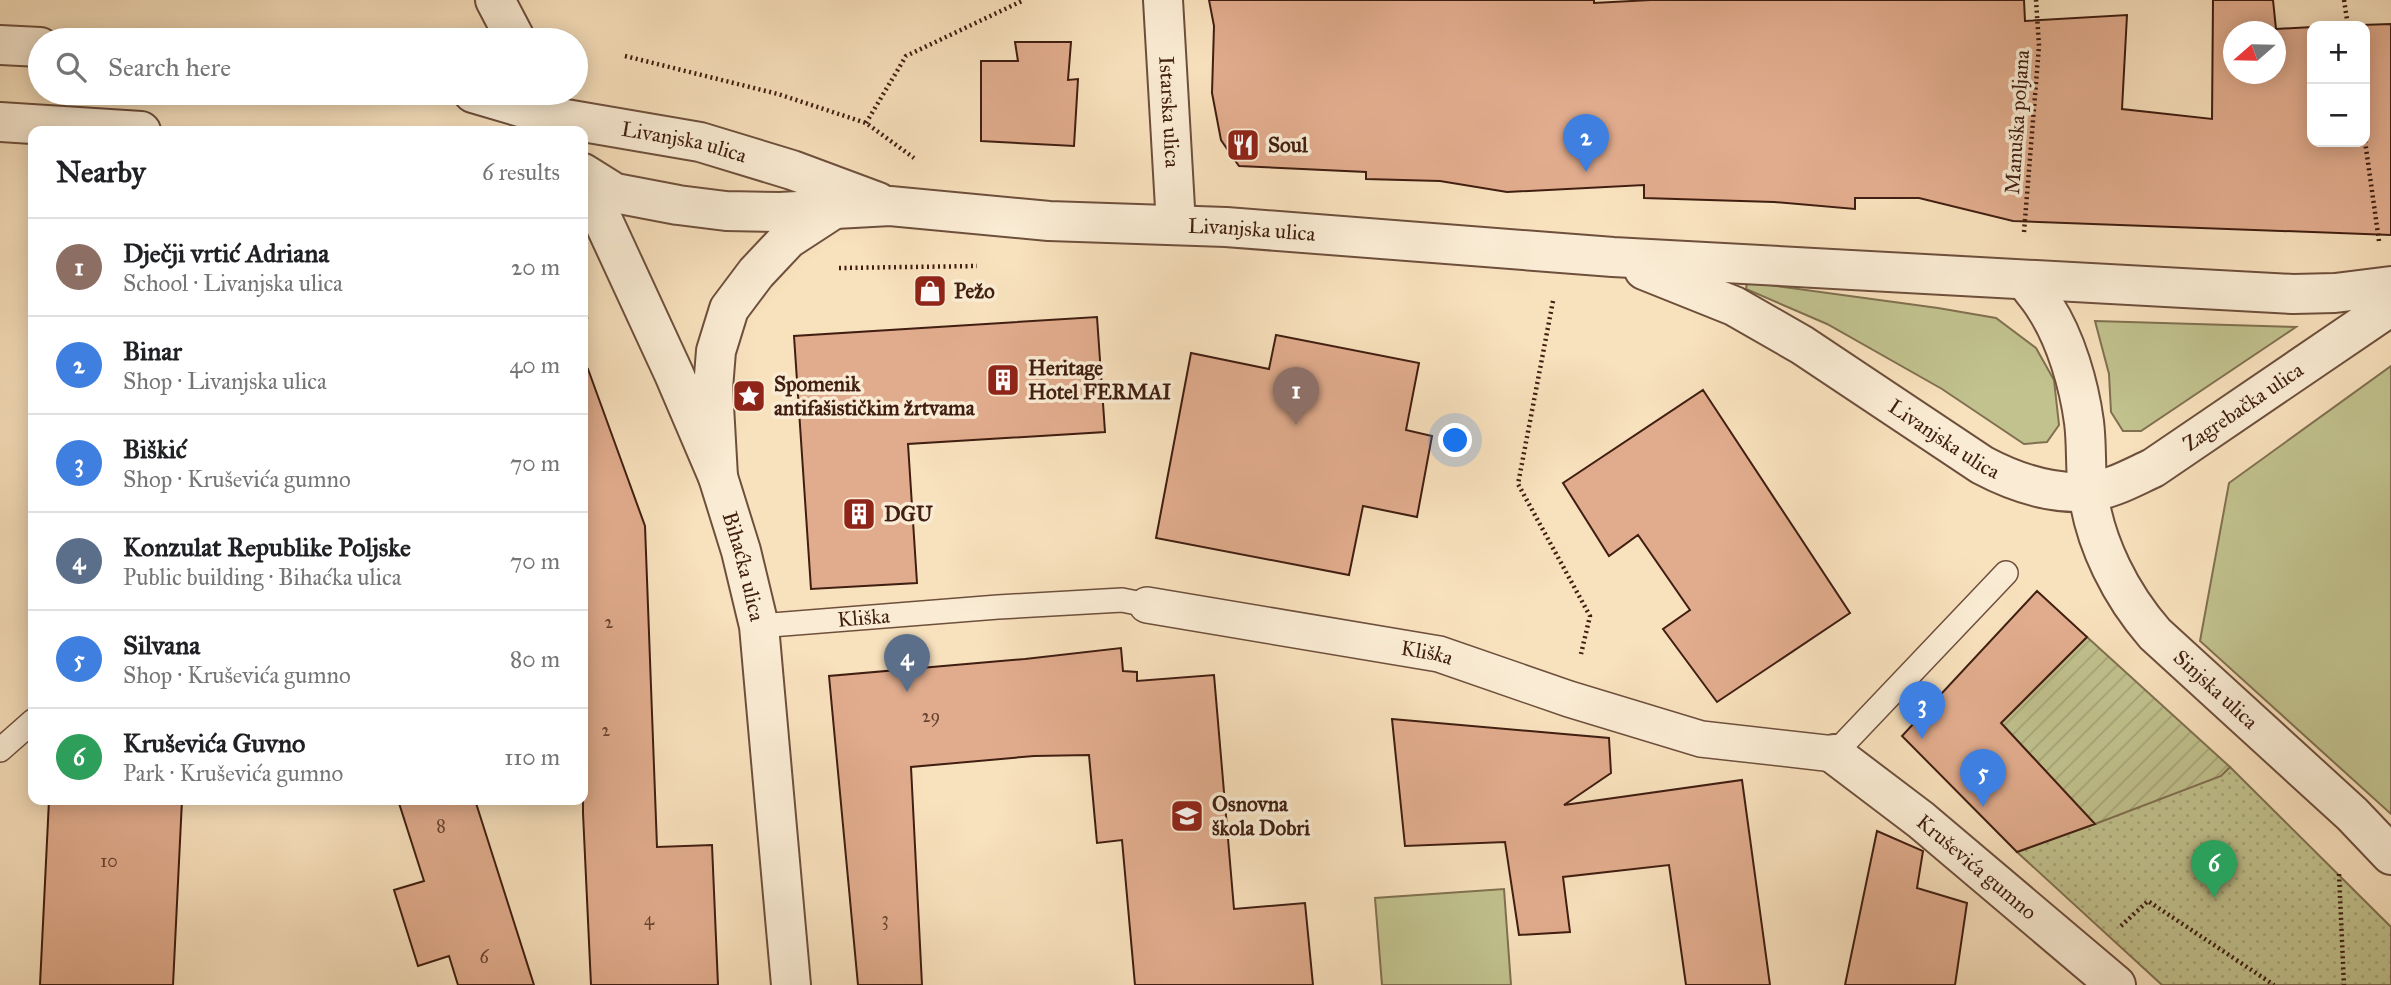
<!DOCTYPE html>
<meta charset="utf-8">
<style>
:root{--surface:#fff;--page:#f2f2f2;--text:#202124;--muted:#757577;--line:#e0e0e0;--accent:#2563eb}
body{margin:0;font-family:"IM FELL Great Primer",serif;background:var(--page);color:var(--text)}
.controls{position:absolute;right:21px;top:21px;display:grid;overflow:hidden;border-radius:14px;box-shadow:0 4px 18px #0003}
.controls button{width:63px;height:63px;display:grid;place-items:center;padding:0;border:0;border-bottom:2px solid var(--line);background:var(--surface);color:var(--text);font:35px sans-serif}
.compass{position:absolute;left:2223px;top:21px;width:63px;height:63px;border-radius:50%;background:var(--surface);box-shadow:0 4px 18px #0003;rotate:250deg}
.you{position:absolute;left:1456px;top:441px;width:24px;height:24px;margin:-18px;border:5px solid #fff;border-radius:50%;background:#1a73e8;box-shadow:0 0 0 10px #1a73e833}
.badge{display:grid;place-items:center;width:46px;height:46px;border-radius:50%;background:var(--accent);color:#fff;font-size:23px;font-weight:700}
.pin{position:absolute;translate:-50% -58px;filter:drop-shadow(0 2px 4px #0008)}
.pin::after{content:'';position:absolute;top:37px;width:24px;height:21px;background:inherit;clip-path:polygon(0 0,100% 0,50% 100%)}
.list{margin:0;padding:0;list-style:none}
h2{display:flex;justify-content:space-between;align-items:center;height:91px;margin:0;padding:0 28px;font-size:30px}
h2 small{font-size:23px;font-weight:400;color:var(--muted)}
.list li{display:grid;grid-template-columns:46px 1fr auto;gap:21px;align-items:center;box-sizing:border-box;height:98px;padding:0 28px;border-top:2px solid var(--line)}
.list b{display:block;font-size:26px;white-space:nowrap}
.list p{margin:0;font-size:23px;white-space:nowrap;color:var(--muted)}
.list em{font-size:23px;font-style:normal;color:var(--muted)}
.icon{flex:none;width:38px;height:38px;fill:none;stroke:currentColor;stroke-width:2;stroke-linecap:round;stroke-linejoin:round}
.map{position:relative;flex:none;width:2391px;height:985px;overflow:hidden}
.search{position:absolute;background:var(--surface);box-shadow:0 4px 18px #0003;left:28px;top:28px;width:560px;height:77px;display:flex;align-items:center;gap:18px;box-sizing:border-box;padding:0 24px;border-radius:38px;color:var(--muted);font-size:26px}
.panel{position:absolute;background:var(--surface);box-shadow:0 4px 18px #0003;left:28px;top:126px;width:560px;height:679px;border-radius:14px}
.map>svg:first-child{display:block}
.grass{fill:#c1c28e;stroke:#807050;stroke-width:2}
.park{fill:url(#park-dots);stroke:#807050;stroke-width:2}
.garden{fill:url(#garden-furrows);stroke:#807050;stroke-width:2}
.building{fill:#e1ac8d;stroke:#401e11;stroke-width:2;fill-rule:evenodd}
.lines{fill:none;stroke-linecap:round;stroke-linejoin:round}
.service-casing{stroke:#6e4f3c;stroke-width:26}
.pedestrian-casing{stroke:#6e4f3c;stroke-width:38}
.minor-casing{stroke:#6e4f3c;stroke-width:42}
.tertiary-casing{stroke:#6e4f3c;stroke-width:42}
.path{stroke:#401e11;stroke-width:4.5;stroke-dasharray:2 3.5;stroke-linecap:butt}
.service{stroke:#faecd4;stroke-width:23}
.pedestrian{stroke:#faecd4;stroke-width:35}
.minor{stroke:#faecd4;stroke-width:38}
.tertiary{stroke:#faecd4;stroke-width:38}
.labels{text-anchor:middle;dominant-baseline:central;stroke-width:7;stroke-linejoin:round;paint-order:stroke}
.number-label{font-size:18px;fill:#684230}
.street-label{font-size:21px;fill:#401e11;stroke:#faecd4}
.poi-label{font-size:21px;font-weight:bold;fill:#401e11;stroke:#faecd4;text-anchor:start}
</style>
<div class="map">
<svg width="2391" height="985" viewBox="0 0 2391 985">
<defs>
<pattern id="park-dots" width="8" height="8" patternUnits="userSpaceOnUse" patternTransform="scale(1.75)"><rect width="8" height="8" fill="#c1c28e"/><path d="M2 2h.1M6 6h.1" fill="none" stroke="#a7a679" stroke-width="1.8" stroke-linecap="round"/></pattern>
<pattern id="garden-furrows" width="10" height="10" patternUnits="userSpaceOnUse" patternTransform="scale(1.75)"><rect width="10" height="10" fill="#c1c28e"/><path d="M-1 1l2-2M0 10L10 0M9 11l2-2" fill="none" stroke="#a7a679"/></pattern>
</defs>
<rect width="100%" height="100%" fill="#f8e1bd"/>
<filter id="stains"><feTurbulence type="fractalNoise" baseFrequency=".00286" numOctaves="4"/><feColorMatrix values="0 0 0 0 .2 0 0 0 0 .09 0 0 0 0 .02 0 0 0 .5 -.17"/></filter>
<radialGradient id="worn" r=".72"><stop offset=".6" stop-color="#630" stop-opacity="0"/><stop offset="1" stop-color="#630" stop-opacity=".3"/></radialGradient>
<!-- grass -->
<path class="grass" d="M1747 282 1938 308 1996 318 2036 348 2054 380 2059 425 2047 442 2024 444 1942 389 1827 324 1746 289Z
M2095 321 2296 327 2141 431H2123L2111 412 2109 374Z
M2391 366V814L2200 641 2229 483Z
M1504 889 1511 985H1382L1375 898Z"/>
<!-- park -->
<path class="park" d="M2230 767 2391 927V985H2162L2017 852 2220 776Z"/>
<!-- garden -->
<path class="garden" d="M2087 637 2230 767 2221 776 2095 824 2001 723Z"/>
<!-- building -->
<path class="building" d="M1209 0H1594V3L1651 0H2024L2025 21 2127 15 2122 109 2212 119 2213 0H2273L2276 29 2312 27V142H2365V26H2330L2391 24V235L2013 221 1919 198H1855V209L1774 202 1644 198V185L1507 192 1440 181 1366 179V172L1239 166 1221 140 1212 93 1214 26ZM2234 32H2276V74H2234Z
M1015 42H1071L1068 80 1078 79 1074 146 981 141V61H1018Z
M1097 317 1105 432 908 444 917 583 811 589 794 336Z
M1276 335 1419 363 1406 430 1432 436 1417 517 1363 506 1349 575 1156 538 1191 353 1269 369Z
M588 369 645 526 657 847 712 845 718 985H591L583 813V370Z
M1703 390 1850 613 1717 702 1663 629 1690 610 1638 535 1609 556 1563 483Z
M2037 591 2087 637 2001 723 2095 824 2017 852 1902 736Z
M1121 648 1123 671 1137 672V681L1214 675 1234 909 1305 903 1313 985H1135L1122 840 1097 843 1089 755 1034 756 911 767 922 985H858L829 676 1025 659Z
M1392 719 1609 738 1611 773 1564 805 1742 780 1770 985H1686L1669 865 1563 877 1570 932 1519 935 1505 842 1405 846Z
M49 800H182L173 985H40Z
M398 800H475L534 985H458L449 956 418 966 394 890 424 881Z
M1877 831 1923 851 1917 888 1967 903 1955 985H1845Z"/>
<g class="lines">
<defs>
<g id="service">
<path id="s1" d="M759 626 998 607 1122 600 1147 605"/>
<path d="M0 750 33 721"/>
<path d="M1834 754 2006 573"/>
</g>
<g id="pedestrian">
<path id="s2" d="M1147 605 1439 654 1569 699 1701 739 1834 754"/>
</g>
<g id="minor">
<path id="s3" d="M1163 0 1176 225"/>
<path id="s4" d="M583 177 674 374 718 477 741 551 759 626 791 985"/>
<path id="s5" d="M2026 281C2032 290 2040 298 2045 307 2066 339 2079 385 2084 422 2087 445 2085 469 2088 492 2095 544 2121 595 2155 634L2352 814 2391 855"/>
<path id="s6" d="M1834 754 1921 820 2116 985"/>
</g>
<g id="tertiary">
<path d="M495 0 516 40"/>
<path d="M0 45 40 47"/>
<path id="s7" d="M473 93 554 117 700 142 792 170 878 202"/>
<path d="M0 122 141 131"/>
<path id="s8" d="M583 173 615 193 678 205 726 211 780 212 890 206 1049 221 1226 227 1613 257 2293 294 2335 293 2391 286"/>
<path id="s9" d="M1644 270 1734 306 1802 345 1982 465C2014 482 2050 494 2086 492 2109 491 2133 477 2153 468L2391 306"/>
<path d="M718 477 713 388 716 351 729 309 756 273 788 239 831 211"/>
</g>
</defs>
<!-- service casing -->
<use href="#service" class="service-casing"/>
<!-- pedestrian casing -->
<use href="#pedestrian" class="pedestrian-casing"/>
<!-- minor casing -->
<use href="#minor" class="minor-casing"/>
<!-- tertiary casing -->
<use href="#tertiary" class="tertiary-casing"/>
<!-- path -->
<path class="path" d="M2344 0 2348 26
M625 56 778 94 866 123 914 158
M866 123 906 56 1024 0
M2365 141 2379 241
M2024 232 2039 46 2036 0
M839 268 977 266
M1553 301 1518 484 1590 616 1581 654
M583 313 588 322 583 323
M2339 874 2344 985
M2121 926 2148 901 2274 985"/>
<!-- service -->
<use href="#service" class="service"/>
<!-- pedestrian -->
<use href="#pedestrian" class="pedestrian"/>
<!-- minor -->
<use href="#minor" class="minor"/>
<!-- tertiary -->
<use href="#tertiary" class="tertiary"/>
</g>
<!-- icons -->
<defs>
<symbol id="restaurant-square" viewBox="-11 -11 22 22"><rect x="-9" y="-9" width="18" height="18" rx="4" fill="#8f2418" stroke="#faecd4"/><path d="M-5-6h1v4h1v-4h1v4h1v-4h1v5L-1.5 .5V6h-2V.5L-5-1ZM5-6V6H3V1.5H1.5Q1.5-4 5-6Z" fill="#fff"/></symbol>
<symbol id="shop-square" viewBox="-11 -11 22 22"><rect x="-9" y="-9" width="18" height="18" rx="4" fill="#8f2418" stroke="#faecd4"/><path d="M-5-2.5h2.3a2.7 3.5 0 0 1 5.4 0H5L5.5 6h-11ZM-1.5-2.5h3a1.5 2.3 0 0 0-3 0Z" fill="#fff"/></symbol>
<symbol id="building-square" viewBox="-11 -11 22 22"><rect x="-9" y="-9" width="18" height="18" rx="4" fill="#8f2418" stroke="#faecd4"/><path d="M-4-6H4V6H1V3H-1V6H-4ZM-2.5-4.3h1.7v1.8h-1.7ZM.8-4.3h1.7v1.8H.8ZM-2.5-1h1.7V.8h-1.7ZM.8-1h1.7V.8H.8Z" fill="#fff"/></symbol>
<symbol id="sight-square" viewBox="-11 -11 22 22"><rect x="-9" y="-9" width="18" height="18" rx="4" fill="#8f2418" stroke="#faecd4"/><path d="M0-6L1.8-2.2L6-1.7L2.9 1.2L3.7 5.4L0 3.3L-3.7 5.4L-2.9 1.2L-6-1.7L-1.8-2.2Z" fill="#fff"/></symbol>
<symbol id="school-square" viewBox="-11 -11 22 22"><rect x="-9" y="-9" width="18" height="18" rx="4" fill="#8f2418" stroke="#faecd4"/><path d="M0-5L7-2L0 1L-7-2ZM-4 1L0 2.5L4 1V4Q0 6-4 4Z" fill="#fff"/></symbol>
</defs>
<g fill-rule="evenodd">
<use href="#restaurant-square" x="1224" y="126" width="38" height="38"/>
<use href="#shop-square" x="911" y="272" width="38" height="38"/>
<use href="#building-square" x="984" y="361" width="38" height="38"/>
<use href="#sight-square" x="730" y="377" width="38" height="38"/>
<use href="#building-square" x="840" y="495" width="38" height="38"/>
<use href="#school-square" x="1168" y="797" width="38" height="38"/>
</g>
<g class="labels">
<!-- number labels -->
<g class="number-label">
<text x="609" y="622">2</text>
<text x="931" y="716">29</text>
<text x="606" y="730">2</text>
<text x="441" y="826">8</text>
<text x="109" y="861">10</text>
<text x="649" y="919">4</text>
<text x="885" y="919">3</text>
<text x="484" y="957">6</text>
</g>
<!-- street labels -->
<g class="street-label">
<text stroke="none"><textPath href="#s3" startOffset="112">Istarska ulica</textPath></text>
<text transform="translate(2017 122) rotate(-86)">Manuška poljana</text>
<text stroke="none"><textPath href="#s7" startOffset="217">Livanjska ulica</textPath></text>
<text stroke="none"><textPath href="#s8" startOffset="677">Livanjska ulica</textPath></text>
<text stroke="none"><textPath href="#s9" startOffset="681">Zagrebačka ulica</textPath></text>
<text stroke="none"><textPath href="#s9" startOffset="346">Livanjska ulica</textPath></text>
<text stroke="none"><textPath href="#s4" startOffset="422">Bihaćka ulica</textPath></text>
<text stroke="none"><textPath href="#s1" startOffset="105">Kliška</textPath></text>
<text stroke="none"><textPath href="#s2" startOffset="284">Kliška</textPath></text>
<text stroke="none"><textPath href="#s5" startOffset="466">Sinjska ulica</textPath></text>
<text stroke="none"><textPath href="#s6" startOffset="182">Kruševića gumno</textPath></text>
</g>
<!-- poi labels -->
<g class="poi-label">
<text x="1268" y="145">Soul</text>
<text x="954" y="291">Pežo</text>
<text x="1028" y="368">Heritage<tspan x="1028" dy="24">Hotel FERMAI</tspan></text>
<text x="774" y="384">Spomenik<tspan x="774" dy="24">antifašističkim žrtvama</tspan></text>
<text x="884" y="514">DGU</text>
<text x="1212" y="804">Osnovna<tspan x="1212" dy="24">škola Dobri</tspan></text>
</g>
</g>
<rect width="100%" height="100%" filter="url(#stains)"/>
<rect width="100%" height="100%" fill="url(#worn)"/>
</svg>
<div class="controls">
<button>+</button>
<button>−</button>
</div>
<svg class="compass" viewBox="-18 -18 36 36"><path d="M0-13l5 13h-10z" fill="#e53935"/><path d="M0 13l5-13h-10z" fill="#757577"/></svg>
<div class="you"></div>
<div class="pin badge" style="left:1296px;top:425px;background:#8d6e63">1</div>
<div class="pin badge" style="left:1586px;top:172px;background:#3f7fe0">2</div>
<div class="pin badge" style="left:1922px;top:739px;background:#3f7fe0">3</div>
<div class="pin badge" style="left:907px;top:692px;background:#5c6f8a">4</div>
<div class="pin badge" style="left:1983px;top:807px;background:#3f7fe0">5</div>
<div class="pin badge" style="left:2214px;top:898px;background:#2e9e5b">6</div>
<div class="search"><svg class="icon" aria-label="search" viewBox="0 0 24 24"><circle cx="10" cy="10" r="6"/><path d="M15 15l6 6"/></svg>Search here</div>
<section class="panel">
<h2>Nearby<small>6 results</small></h2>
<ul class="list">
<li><span class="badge" style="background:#8d6e63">1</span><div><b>Dječji vrtić Adriana</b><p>School · Livanjska ulica</p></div><em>20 m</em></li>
<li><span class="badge" style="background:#3f7fe0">2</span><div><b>Binar</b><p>Shop · Livanjska ulica</p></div><em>40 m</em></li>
<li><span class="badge" style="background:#3f7fe0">3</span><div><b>Biškić</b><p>Shop · Kruševića gumno</p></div><em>70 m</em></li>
<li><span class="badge" style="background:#5c6f8a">4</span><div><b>Konzulat Republike Poljske</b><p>Public building · Bihaćka ulica</p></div><em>70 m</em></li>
<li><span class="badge" style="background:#3f7fe0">5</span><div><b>Silvana</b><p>Shop · Kruševića gumno</p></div><em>80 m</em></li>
<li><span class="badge" style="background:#2e9e5b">6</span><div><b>Kruševića Guvno</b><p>Park · Kruševića gumno</p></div><em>110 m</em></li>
</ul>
</section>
</div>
